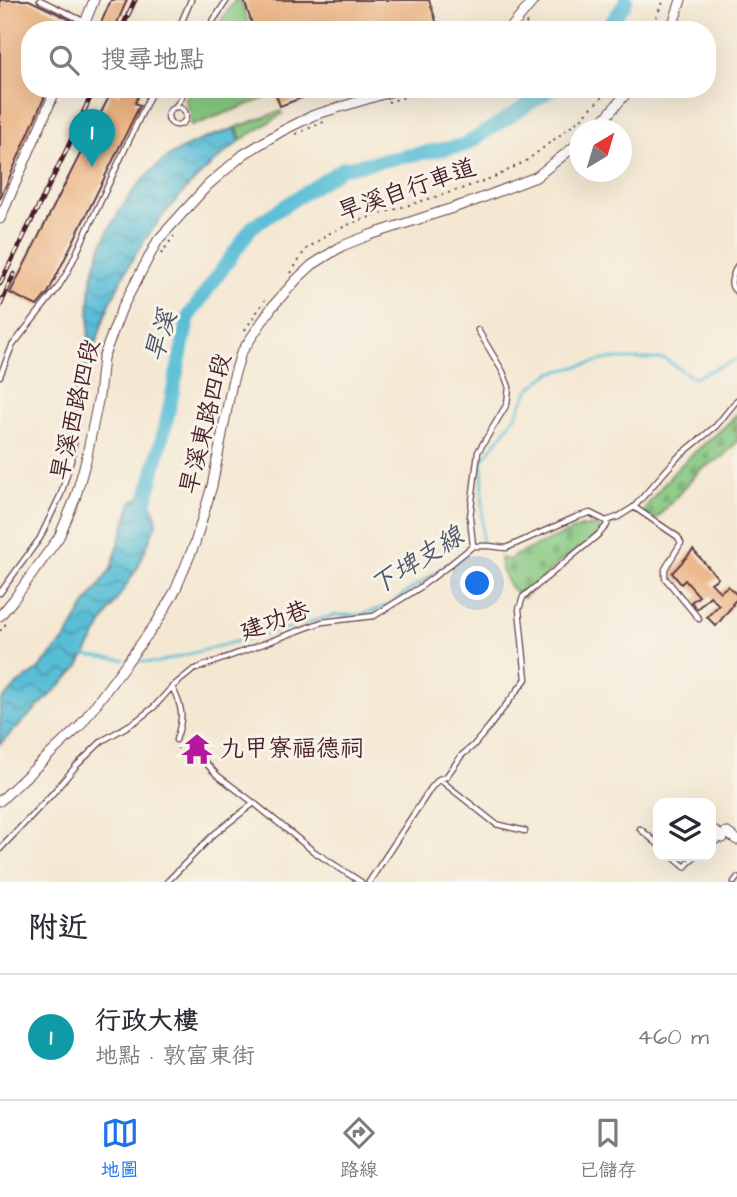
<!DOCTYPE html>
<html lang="zh-TW">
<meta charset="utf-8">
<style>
:root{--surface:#fff;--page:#f2f2f3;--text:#2b2b33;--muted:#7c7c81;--line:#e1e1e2;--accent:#1a73e8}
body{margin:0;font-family:"Architects Daughter","LXGW WenKai TC",sans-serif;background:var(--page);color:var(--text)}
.controls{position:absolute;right:21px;bottom:21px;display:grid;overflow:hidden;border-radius:14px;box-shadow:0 7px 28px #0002}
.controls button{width:63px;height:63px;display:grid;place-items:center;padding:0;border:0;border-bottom:2px solid var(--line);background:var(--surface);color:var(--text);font:35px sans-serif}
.compass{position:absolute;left:569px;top:119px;width:63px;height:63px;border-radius:50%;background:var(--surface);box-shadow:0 7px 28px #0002;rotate:38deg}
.you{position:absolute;left:478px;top:584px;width:24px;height:24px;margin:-18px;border:5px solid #fff;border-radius:50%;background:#1a73e8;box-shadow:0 0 0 10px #1a73e833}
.badge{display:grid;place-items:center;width:46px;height:46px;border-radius:50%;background:var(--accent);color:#fff;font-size:23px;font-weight:700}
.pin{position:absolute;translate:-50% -58px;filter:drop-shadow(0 2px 4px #0008)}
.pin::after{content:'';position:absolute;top:37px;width:24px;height:21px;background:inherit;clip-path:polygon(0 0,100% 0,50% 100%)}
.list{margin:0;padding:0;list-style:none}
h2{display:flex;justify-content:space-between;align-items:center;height:91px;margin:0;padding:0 28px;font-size:30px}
h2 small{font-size:23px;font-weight:400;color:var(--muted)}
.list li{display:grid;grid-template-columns:46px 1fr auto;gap:21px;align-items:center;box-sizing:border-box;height:126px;padding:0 28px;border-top:2px solid var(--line)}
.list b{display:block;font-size:26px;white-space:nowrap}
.list p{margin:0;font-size:23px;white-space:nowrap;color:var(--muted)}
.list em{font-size:23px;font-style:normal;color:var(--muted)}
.icon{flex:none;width:38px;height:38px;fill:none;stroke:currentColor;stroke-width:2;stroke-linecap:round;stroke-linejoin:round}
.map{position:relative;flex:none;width:737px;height:882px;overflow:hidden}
.search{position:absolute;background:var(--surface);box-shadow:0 7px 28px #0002;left:21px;right:21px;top:21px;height:77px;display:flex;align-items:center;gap:18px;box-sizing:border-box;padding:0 24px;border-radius:28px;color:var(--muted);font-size:26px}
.sheet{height:217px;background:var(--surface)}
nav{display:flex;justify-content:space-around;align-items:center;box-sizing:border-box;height:98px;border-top:2px solid var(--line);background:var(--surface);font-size:19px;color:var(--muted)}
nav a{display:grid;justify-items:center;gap:4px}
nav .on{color:var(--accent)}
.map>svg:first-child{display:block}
.green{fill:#86c881;stroke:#687456;stroke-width:2}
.cemetery{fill:url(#cemetery-stones);stroke:#687456;stroke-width:2}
.water{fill:url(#water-waves);stroke:#516e80;stroke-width:2}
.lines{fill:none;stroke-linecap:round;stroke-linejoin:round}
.stream{stroke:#58bed6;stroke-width:2.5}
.river{stroke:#58bed6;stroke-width:14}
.building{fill:#ebad79}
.service-casing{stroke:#643d44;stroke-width:7}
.minor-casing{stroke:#643d44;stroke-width:11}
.path{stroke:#643d44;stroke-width:2;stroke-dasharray:2 5;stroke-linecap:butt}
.service{stroke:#fff;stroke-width:4.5}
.minor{stroke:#fff;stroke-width:9}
.rail-casing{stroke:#4a1f2b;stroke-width:5}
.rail{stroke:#f7f3e8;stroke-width:2.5;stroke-dasharray:8;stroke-linecap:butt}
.labels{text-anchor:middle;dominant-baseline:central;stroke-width:6;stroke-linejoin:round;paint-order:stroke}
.street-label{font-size:24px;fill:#4a1f2b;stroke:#f7f3e8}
.poi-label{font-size:24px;fill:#4a1f2b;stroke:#f7f3e8;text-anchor:start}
.water-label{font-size:26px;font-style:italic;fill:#4f5767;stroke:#f7f3e8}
</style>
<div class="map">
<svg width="737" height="882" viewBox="0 0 737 882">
<defs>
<pattern id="cemetery-stones" width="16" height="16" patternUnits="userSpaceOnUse" patternTransform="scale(1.75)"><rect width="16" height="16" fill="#86c881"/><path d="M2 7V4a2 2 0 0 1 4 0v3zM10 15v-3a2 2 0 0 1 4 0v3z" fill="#75ab70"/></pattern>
<pattern id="water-waves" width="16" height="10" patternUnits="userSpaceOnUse" patternTransform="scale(1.75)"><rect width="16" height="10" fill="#58bed6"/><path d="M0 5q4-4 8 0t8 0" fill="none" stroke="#4b9aae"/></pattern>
</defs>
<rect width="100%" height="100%" fill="#f7f3e8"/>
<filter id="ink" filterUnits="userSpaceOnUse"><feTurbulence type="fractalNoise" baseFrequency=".0143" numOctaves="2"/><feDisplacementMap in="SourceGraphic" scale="14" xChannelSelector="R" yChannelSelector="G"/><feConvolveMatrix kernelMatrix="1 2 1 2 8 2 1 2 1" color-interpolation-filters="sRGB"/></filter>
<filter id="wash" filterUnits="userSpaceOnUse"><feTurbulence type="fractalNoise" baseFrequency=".00686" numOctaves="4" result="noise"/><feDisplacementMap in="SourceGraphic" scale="28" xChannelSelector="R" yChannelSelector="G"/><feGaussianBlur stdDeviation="1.57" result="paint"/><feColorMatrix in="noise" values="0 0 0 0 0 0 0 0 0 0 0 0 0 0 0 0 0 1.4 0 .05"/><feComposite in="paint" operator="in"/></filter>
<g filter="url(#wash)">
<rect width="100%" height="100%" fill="#f4e8d3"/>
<!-- green -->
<path class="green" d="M235 0H241L250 30H215Z
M190 89H269L271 96 191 126V114L185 100Z
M281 111 282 114 241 140 237 127Z"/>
<!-- cemetery -->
<path class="cemetery" d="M737 414V442L721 458 701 469 657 518 653 519 645 514V508C657 492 670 476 684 462 701 445 721 433 737 414Z
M596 525 601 530 597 536 559 562 524 598C509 590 501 574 500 558L509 560 517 554 581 527Z"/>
<!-- water -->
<path class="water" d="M235 128 240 141C185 183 140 236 112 299 98 329 92 361 85 393L73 391C77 379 83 367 86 355 91 333 88 308 91 285 98 236 133 179 176 152 194 141 216 135 235 128Z
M148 492 157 521 138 567 109 612 78 668 0 744V702L18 684 38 670 67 637 86 604 111 569 132 502Z"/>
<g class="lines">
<!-- stream -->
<path class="stream" d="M475 546 482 541 483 460 515 417 529 389 551 373 608 359H665L693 378 737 359
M82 655 124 660
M131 660 155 663 336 615H360L387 606 443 567"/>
<!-- river -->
<path class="river" d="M605 30 625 4 626 0
M144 508 167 419 189 316 252 227 343 168 465 145 552 89"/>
</g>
<g id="blocks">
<!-- building -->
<path class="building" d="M0 0H29L77 23 75 30H30V89H48L0 199Z
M111 0H127L114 30H109L100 25Z
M244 0H429L439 30H254Z
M122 89H142L135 103 140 105 48 293 37 306 10 293 112 91 119 95Z
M274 89H323V90L280 106Z
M693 550 718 578 711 583 720 592 728 586 737 595V599L732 604 733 605 716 626 707 617 719 605 710 596 697 609 691 602 699 596 685 580 681 584 672 573Z
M189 742 198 746 193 759 184 756Z"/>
</g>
</g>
<g filter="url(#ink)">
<use href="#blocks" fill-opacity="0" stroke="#643d44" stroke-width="2"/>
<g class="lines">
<defs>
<path id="service" d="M40 0 85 22
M178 30 191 0
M207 30 227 0
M175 107 181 99 184 89
M168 116a9 9 0 1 1 18 0a9 9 0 1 1-18 0Z
M737 266C733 276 727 285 737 292
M0 376 12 346 57 289 68 271 153 89
M634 507 678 537 681 543 665 569V578L699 619
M473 546 470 517 478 452 507 404 509 387 503 372 478 330
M0 593 40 538 61 494 72 457 81 396
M172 687C183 708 184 717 176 740
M202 759 217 775 254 803
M439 779 496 824 525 831
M640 829 658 844
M711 844 722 838
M0 849 53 793 76 766 102 741 136 721 154 707 172 687 193 670 322 622 374 616 419 588 447 567 473 546H489L506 548 576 517 590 513 606 521 618 517 634 507 677 458 716 426 737 400
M672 856 685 867 695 856
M167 882 213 835 254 803 313 851 361 882
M369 882 431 788 439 779 446 777 462 755 473 746 489 727 526 679 519 609 523 597 599 534 607 525 606 521
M734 882 737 878"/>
<path id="minor" d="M82 30 94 0
M509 30 534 0
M668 30 674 21 681 0
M595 130 630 89
M0 219 56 89
M0 616 14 599 59 537 75 499 86 460 99 396 103 358 122 308 158 240 208 185 244 154 282 131 314 115 400 89
M0 801 79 727 157 622 175 591 195 543 212 486 232 383 241 353 272 307 297 279 312 265 342 246 370 235 474 201 536 177 580 142
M711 828 723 838 726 832 737 840"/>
</defs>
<!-- service casing -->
<use href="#service" class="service-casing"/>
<!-- minor casing -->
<use href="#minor" class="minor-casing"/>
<!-- path -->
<path class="path" d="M522 30 528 21
M650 30 664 0
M388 102 431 89
M296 134 326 121
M161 254 174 236
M291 273 305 250 330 233 357 221 461 189 497 176 526 161 581 119 609 89
M245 330 265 300
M0 631 8 621
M177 747 186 757 195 759"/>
<!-- service -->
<use href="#service" class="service"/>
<!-- minor -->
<use href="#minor" class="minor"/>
<defs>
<path id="rail" d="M121 30 135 0
M83 137 95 114
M0 284 67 149 94 89
M0 306 14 274"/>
</defs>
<!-- rail casing -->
<use href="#rail" class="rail-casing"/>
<!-- rail -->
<use href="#rail" class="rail"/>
</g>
</g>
<!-- icons -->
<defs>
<symbol id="temple-bare" viewBox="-9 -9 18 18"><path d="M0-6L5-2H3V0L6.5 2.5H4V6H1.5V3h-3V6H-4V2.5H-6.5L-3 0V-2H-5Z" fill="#b5179e" stroke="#f7f3e8" stroke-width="2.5" paint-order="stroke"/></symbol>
</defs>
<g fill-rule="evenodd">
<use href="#temple-bare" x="175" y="727" width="44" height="44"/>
</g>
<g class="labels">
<!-- street labels -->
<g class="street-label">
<text transform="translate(407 190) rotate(-19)">旱溪自行車道</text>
<text transform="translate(76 410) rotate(-77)">旱溪西路四段</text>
<text transform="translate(206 424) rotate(-76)">旱溪東路四段</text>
<text transform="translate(275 621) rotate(-20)">建功巷</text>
</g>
<!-- poi labels -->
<g class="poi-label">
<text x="220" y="749">九甲寮福德祠</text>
</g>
<!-- water labels -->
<g class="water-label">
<text transform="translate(161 336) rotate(-73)">旱溪</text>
<text transform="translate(417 561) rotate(-32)">下埤支線</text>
</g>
</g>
</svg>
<div class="controls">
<button><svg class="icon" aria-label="layers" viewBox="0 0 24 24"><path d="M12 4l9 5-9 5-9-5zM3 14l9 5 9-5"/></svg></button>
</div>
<svg class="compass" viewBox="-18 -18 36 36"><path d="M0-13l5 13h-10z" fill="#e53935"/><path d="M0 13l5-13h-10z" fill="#7c7c81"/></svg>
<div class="you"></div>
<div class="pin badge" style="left:92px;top:167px;background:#0f9aa8">1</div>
<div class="search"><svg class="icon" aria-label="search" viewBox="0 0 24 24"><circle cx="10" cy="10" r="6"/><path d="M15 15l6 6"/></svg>搜尋地點</div>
</div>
<section class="sheet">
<h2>附近<small></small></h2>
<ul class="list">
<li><span class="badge" style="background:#0f9aa8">1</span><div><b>行政大樓</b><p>地點 · 敦富東街</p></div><em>460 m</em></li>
</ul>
</section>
<nav>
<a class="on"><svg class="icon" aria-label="map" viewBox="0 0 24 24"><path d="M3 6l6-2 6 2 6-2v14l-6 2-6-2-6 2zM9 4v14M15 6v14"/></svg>地圖</a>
<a><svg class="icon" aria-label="directions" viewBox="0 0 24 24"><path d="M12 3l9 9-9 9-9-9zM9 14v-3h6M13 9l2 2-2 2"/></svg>路線</a>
<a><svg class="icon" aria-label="saved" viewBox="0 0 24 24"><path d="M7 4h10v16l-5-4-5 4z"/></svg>已儲存</a>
</nav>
